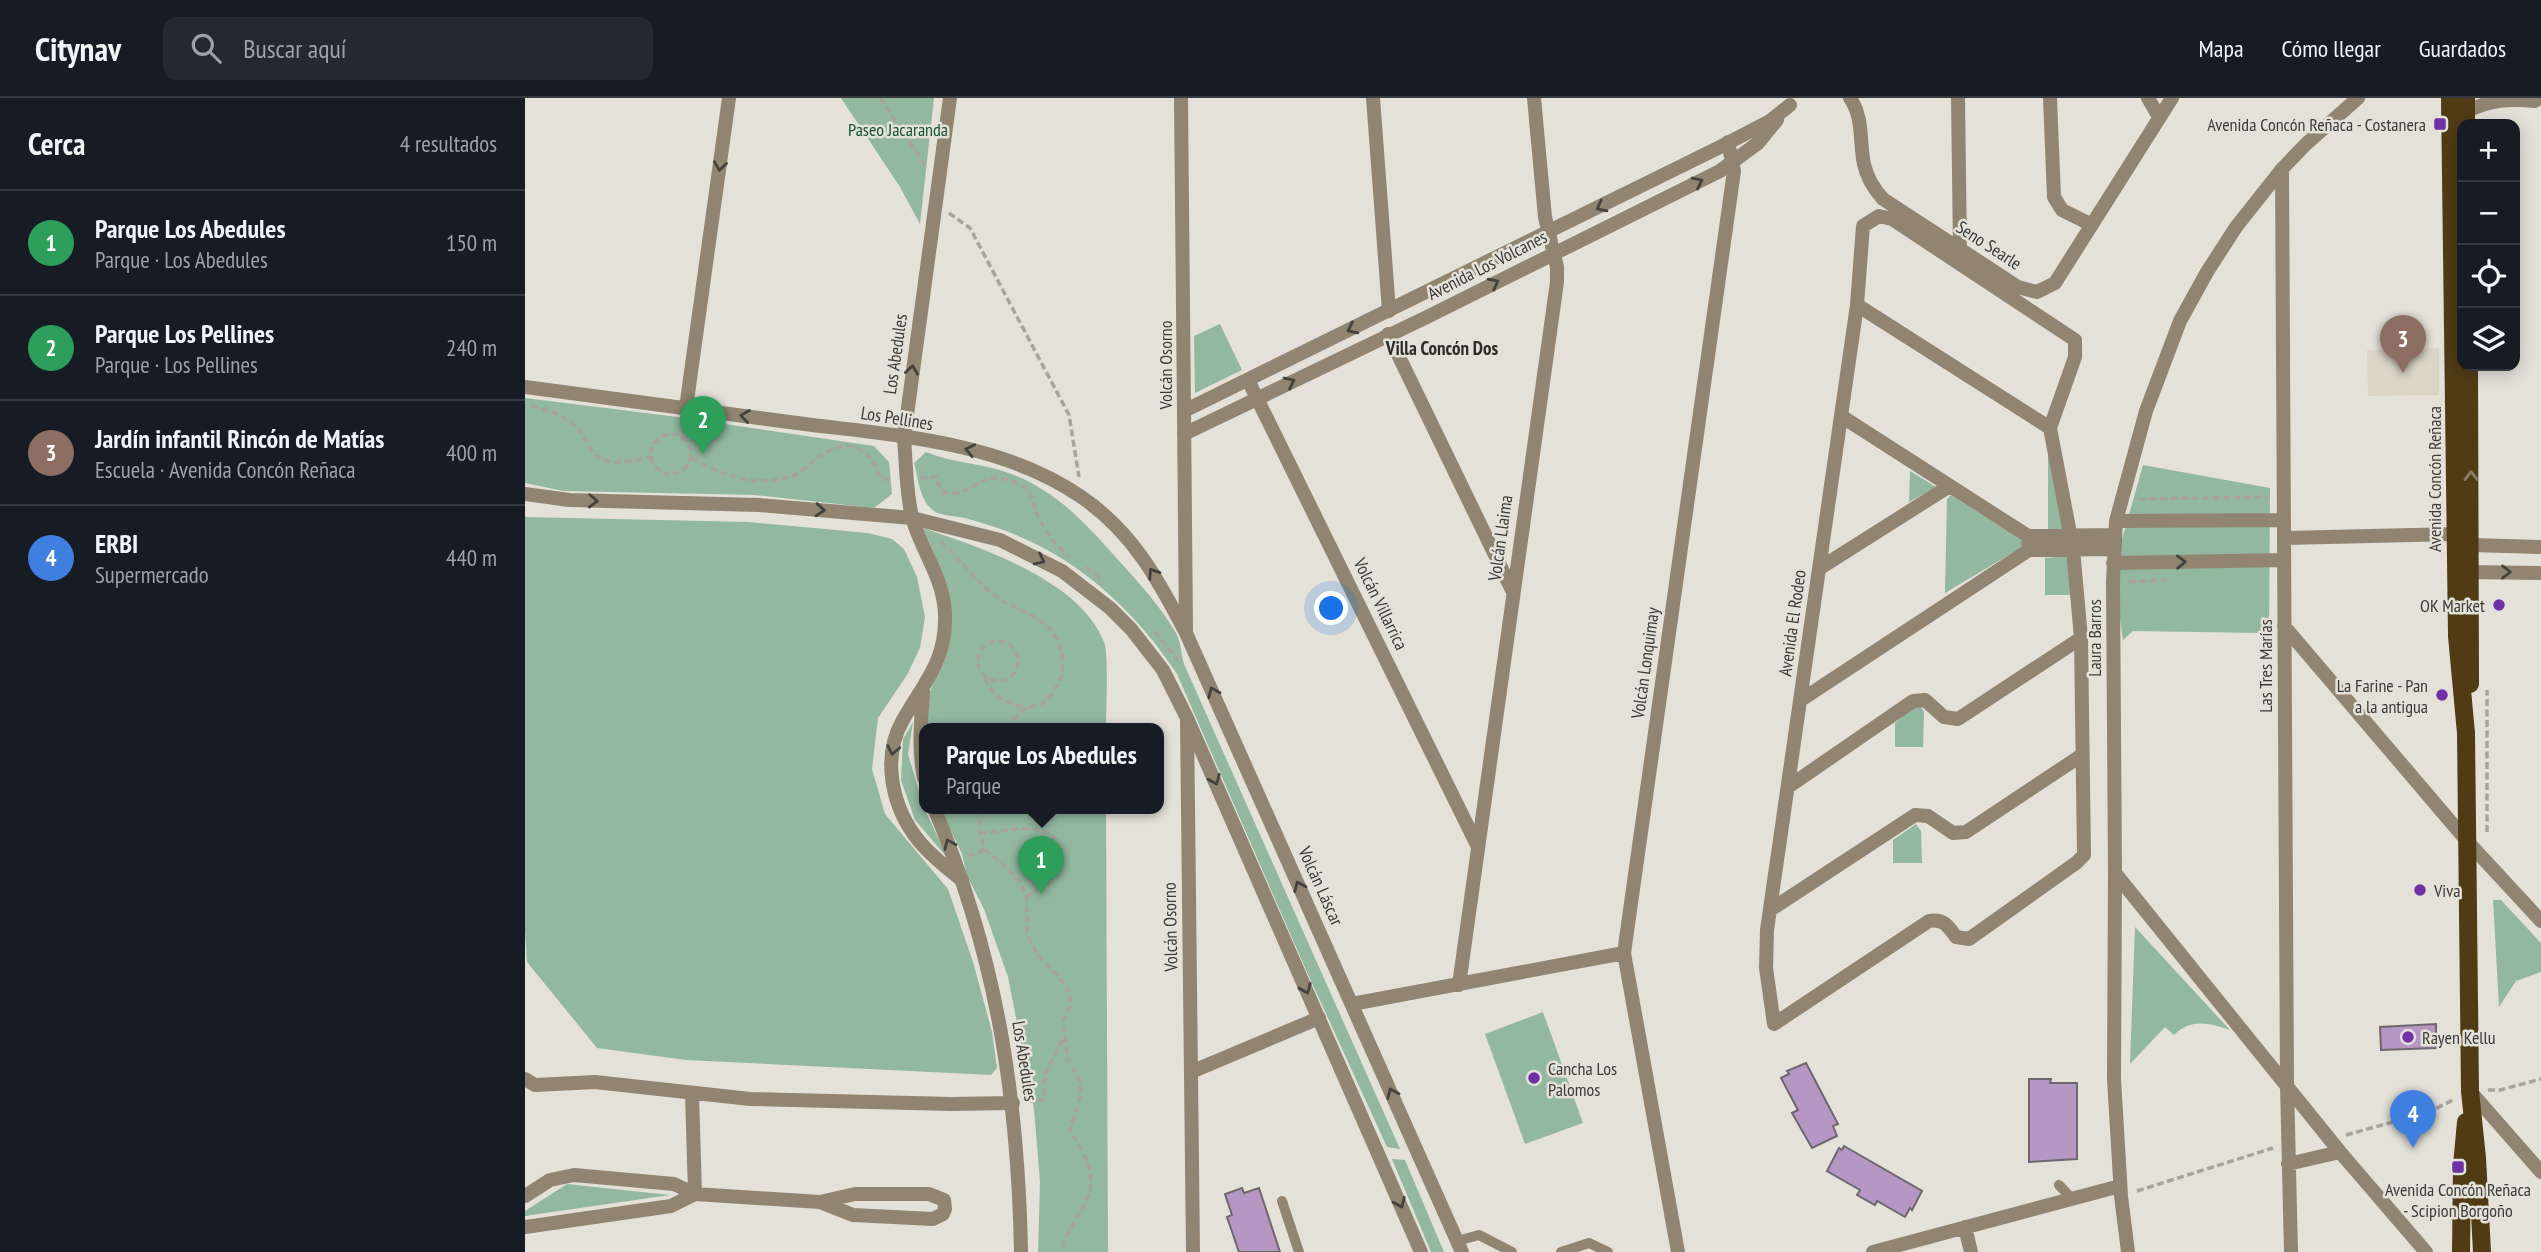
<!DOCTYPE html>
<html lang="es">
<meta charset="utf-8">
<style>
:root{--surface:#171b24;--page:#242831;--text:#f1f3f6;--muted:#9ea1a6;--line:#363941;--accent:#db2777}
body{margin:0;font-family:"PT Sans Narrow",sans-serif;background:var(--page);color:var(--text)}
.controls{position:absolute;right:21px;top:21px;display:grid;overflow:hidden;border-radius:14px;box-shadow:0 4px 18px #0003}
.controls button{width:63px;height:63px;display:grid;place-items:center;padding:0;border:0;border-bottom:2px solid var(--line);background:var(--surface);color:var(--text);font:35px sans-serif}
.you{position:absolute;left:807px;top:511px;width:24px;height:24px;margin:-18px;border:5px solid #fff;border-radius:50%;background:#1a73e8;box-shadow:0 0 0 10px #1a73e833}
.badge{display:grid;place-items:center;width:46px;height:46px;border-radius:50%;background:var(--accent);color:#fff;font-size:23px;font-weight:700}
.pin{position:absolute;translate:-50% -58px;filter:drop-shadow(0 2px 4px #0008)}
.pin::after{content:'';position:absolute;top:37px;width:24px;height:21px;background:inherit;clip-path:polygon(0 0,100% 0,50% 100%)}
.popup{position:absolute;left:394px;top:625px;width:245px;height:91px;box-sizing:border-box;display:grid;place-content:center;border-radius:14px;background:var(--surface);filter:drop-shadow(0 2px 5px #0005);font-size:23px;white-space:nowrap;color:var(--muted)}
.popup b{font-size:26px;color:var(--text)}
.popup::after{content:'';position:absolute;left:50%;top:100%;margin-left:-14px;border:14px solid transparent;border-top-color:var(--surface)}
.list{margin:0;padding:0;list-style:none}
h2{display:flex;justify-content:space-between;align-items:center;height:91px;margin:0;padding:0 28px;font-size:30px}
h2 small{font-size:23px;font-weight:400;color:var(--muted)}
.list li{display:grid;grid-template-columns:46px 1fr auto;gap:21px;align-items:center;box-sizing:border-box;height:105px;padding:0 28px;border-top:2px solid var(--line)}
.list b{display:block;font-size:26px;white-space:nowrap}
.list p{margin:0;font-size:23px;white-space:nowrap;color:var(--muted)}
.list em{font-size:23px;font-style:normal;color:var(--muted)}
.icon{flex:none;width:38px;height:38px;fill:none;stroke:currentColor;stroke-width:2;stroke-linecap:round;stroke-linejoin:round}
.map{position:relative;flex:none;width:2016px;height:1154px;overflow:hidden}
header{display:flex;align-items:center;gap:42px;box-sizing:border-box;height:98px;padding:0 35px;background:var(--surface);border-bottom:2px solid var(--line)}
header strong{font-size:33px}
nav{display:flex;gap:38px;margin-inline-start:auto;font-size:24px}
.search{width:490px;height:63px;background:var(--page);display:flex;align-items:center;gap:18px;box-sizing:border-box;padding:0 24px;border-radius:14px;color:var(--muted);font-size:26px}
main{display:flex}
aside{flex:1;background:var(--surface)}
.map>svg:first-child{display:block}
.built{fill:#dbd5c7}
.green{fill:#93b8a0}
.building{fill:#b696c2;stroke:#6c686e;stroke-width:2}
.lines{fill:none;stroke-linecap:round;stroke-linejoin:round}
.path{stroke:#a7a49e;stroke-width:3.5;stroke-dasharray:7 3.5;stroke-linecap:butt}
.service{stroke:#918571;stroke-width:10}
.minor{stroke:#918571;stroke-width:14}
.tertiary{stroke:#918571;stroke-width:14}
.primary{stroke:#503b15;stroke-width:18}
.oneway{stroke:#44423e}
.oneway2{stroke:#8b7d63}
.poi-dot{fill:#7031a6;stroke:#e4e1d9;stroke-width:2.5}
.labels{text-anchor:middle;dominant-baseline:central;stroke-width:5;stroke-linejoin:round;paint-order:stroke}
.poi-label{font-size:18px;fill:#3c3b38;stroke:#e4e1d9;text-anchor:end}
.park-label{font-size:18px;fill:#165333;stroke:#e4e1d9}
.street-label{font-size:18px;fill:#3c3b38;stroke:#e4e1d9}
.neighbourhood-label{font-size:19px;font-weight:bold;fill:#2e2c26;stroke:#e4e1d9}
</style>
<header>
<strong>Citynav</strong>
<div class="search"><svg class="icon" aria-label="search" viewBox="0 0 24 24"><circle cx="10" cy="10" r="6"/><path d="M15 15l6 6"/></svg>Buscar aquí</div>
<nav><a>Mapa</a><a>Cómo llegar</a><a>Guardados</a></nav>
</header>
<main>
<aside>
<h2>Cerca<small>4 resultados</small></h2>
<ul class="list">
<li><span class="badge" style="background:#2e9e5b">1</span><div><b>Parque Los Abedules</b><p>Parque · Los Abedules</p></div><em>150 m</em></li>
<li><span class="badge" style="background:#2e9e5b">2</span><div><b>Parque Los Pellines</b><p>Parque · Los Pellines</p></div><em>240 m</em></li>
<li><span class="badge" style="background:#8d6e63">3</span><div><b>Jardín infantil Rincón de Matías</b><p>Escuela · Avenida Concón Reñaca</p></div><em>400 m</em></li>
<li><span class="badge" style="background:#3f7fe0">4</span><div><b>ERBI</b><p>Supermercado</p></div><em>440 m</em></li>
</ul>
</aside>
<div class="map">
<svg width="2016" height="1154" viewBox="0 0 2016 1154">
<rect width="100%" height="100%" fill="#e4e1d9"/>
<!-- built -->
<path class="built" d="M1914 250V297L1843 298 1842 252Z"/>
<!-- green -->
<path class="green" d="M316 0H409L395 126 375 89Z
M695 226 717 272 670 295 669 238Z
M0 300 145 318 349 348 364 364 367 396 349 410 230 397 39 393 0 385Z
M1523 347 1538 431 1523 432Z
M401 354C430 366 460 365 489 377 534 395 563 428 595 464 615 486 636 509 651 535 656 544 656 556 659 566L875 1051 862 1049 781 872 652 576C611 513 552 459 481 433 468 428 454 424 440 420 431 418 417 418 409 413 394 402 394 382 389 365Z
M1618 367 1745 390 1744 541 1735 535 1608 533 1598 542 1594 514 1596 445Z
M1385 373 1411 389 1384 404Z
M1426 397 1498 443 1542 442 1543 447 1497 449 1420 495 1422 401Z
M0 419 223 424 343 435 367 441 379 451 392 479 400 519 395 550 382 577 353 620 347 671 360 716 423 791 448 864 467 934 472 970 466 977 161 962 72 950 2 864 0 832Z
M398 430C457 450 555 482 579 544 584 556 581 613 581 630H401C402 619 402 607 404 597 407 585 416 574 420 562 437 514 416 473 398 430Z
M1544 458 1546 497H1520V460Z
M1396 608 1399 614 1398 649H1370V625L1388 609Z
M388 624 383 656 399 710 424 762 390 722 376 682 378 641Z
M415 710H581L583 1154H513L515 1084 509 1011 483 879 459 811 442 778 437 756Z
M1391 726 1396 733 1397 765H1368V742Z
M1968 802H1976L2016 845V874L1991 883 1974 909Z
M1610 829 1705 932C1685 925 1666 920 1649 937L1640 929 1605 966Z
M1018 914 1058 1025 1000 1046 960 936Z
M867 1061 880 1062 919 1154H906Z
M42 1086 145 1097 0 1118V1113Z"/>
<!-- building -->
<path class="building" d="M1911 926V950L1856 952 1855 929Z
M1281 965 1313 1026 1308 1028 1312 1038 1287 1050 1267 1015 1273 1012 1256 980 1264 976 1262 973Z
M1504 981H1526L1525 985H1552V1061L1504 1064Z
M1319 1048 1397 1093 1387 1112 1385 1110 1380 1119 1352 1103 1350 1107 1332 1097 1335 1092 1302 1073 1314 1050 1317 1052Z
M717 1090 719 1095 734 1090 755 1154H714L702 1119 707 1117 700 1096Z"/>
<g class="lines">
<!-- path -->
<path class="path" d="M355 0 400 67
M424 115 445 130 544 317 554 379
M6 308C22 311 44 319 55 333 62 342 64 354 75 360 89 368 110 362 125 359
M126 356a20 20 0 1 1 40 0a20 20 0 1 1-40 0Z
M167 360C199 378 231 391 269 377 281 373 288 360 299 355 328 340 347 352 355 381H366
M395 380 412 379 413 386 421 395C444 398 452 379 472 380 481 380 497 386 503 393 508 399 510 411 513 418 520 434 531 446 543 458
M1614 401 1743 399
M416 444C436 461 451 484 473 500 487 510 504 514 516 523 535 536 544 565 533 586 530 592 523 603 516 606 511 608 505 608 501 610 493 615 486 623 482 630
M561 469 577 482
M1604 484 1642 482
M630 533 655 566
M453 563a20 20 0 1 1 40 0a20 20 0 1 1-40 0Z
M460 580C469 600 481 604 501 610
M455 710V735L460 752 479 767 496 785 502 798V835L512 856 542 888 546 906 538 923 543 962 554 981 556 996 545 1032C586 1096 558 1095 535 1154
M1962 734V592
M455 735C474 734 497 728 515 732 525 734 531 741 535 749 544 775 520 786 502 798
M443 758 460 752
M1963 992H1975L2016 981
M503 1003 519 1002 520 976 539 939
M1821 1037 1904 1014 1930 1001
M1612 1093 1748 1050"/>
<!-- service -->
<path class="service" d="M1534 1087 1547 1101
M757 1103 774 1154
M932 1143 954 1137 987 1154
M1036 1154 1064 1145 1083 1154"/>
<!-- minor -->
<path class="minor" d="M656 0 659 313
M848 0 864 213
M1325 0C1339 20 1334 43 1339 66 1342 80 1349 91 1358 101L1493 189 1512 194 1530 185 1647 0
M1433 0 1435 150
M1525 0 1529 99 1537 112 1567 127
M1623 0 1634 19
M1941 14C1965 1 1985 1 2010 3
M1757 71 1762 987 1766 1154
M1354 118 1367 121 1550 242V259L1525 330 1548 451 1556 540 1559 757 1551 765 1444 841 1431 839C1423 828 1418 820 1404 823L1249 926 1241 870 1242 832 1332 207 1338 128Z
M1332 207 1525 330
M863 236 987 492
M723 282 952 747
M161 310 204 0
M1316 318 1503 438 1504 452
M379 339 425 0
M1591 423 1759 422
M1503 438 1590 437
M1759 440 1930 436 1946 447 2016 449
M1504 452 1588 451
M1588 465 1759 462
M1295 470 1423 389
M1937 474 2016 475
M1759 528 1942 743 2016 823
M1276 602 1504 452
M662 621 668 1154
M1263 689 1388 603 1400 602 1419 619 1433 621 1556 540
M1590 775 1815 1054 1901 1154
M1245 812 1390 717 1403 718 1428 735 1441 734 1557 657
M934 887 1032 184V169L1020 119 1009 0
M827 906 1099 855
M666 974 794 920
M0 981 10 987 70 984 225 1001 426 1006 488 1005
M1945 993 2016 1074
M1763 1066 1815 1054
M0 1098 25 1082 49 1077 149 1086 170 1096 295 1104 328 1117 408 1121 418 1116 420 1111 419 1102 404 1096H330L295 1104
M0 1129 146 1108 170 1096 167 996
M1440 1129 1446 1154
M1153 1154 1099 855 1209 73 1203 44
M1348 1154 1595 1088
M1603 1154 1596 1098 1589 981 1590 775 1588 484 1591 423 1621 313 1655 223 1682 174 1711 129 1757 71 1781 46 1833 0"/>
<!-- tertiary -->
<path class="tertiary" d="M0 289C88 301 176 312 264 324 362 337 471 341 555 398 607 433 633 481 661 535L937 1154
M659 336 902 219 1195 73 1233 45 1252 22
M379 339C381 365 381 394 387 419 396 453 418 478 420 515 422 564 399 584 378 622 356 660 367 710 394 743 406 758 422 770 437 782
M0 396 44 402 234 407 387 420 475 442 537 473 585 510 606 531 638 572 662 620 896 1154
M661 532 659 313 1193 50 1245 23 1265 7
M398 594C396 623 393 651 399 680
M409 710C471 856 493 996 496 1154"/>
<!-- primary -->
<path class="primary" d="M1925 0 1932 538 1941 635 1945 993 1952 1060 1957 1154
M1941 0V26
M1944 268 1945 586
M1936 1154 1937 1067 1941 1024"/>
</g>
<!-- one-way arrows -->
<defs><path id="oneway-chevron" d="M-2-3.5L2.5 0L-2 3.5" fill="none" stroke-width="1.6" stroke-linecap="round" stroke-linejoin="round" transform="scale(1.75)"/></defs>
<g class="oneway">
<use href="#oneway-chevron" transform="translate(195 68) rotate(98)"/>
<use href="#oneway-chevron" transform="translate(1173 84) rotate(-26)"/>
<use href="#oneway-chevron" transform="translate(1076 109) rotate(153)"/>
<use href="#oneway-chevron" transform="translate(969 185) rotate(-27)"/>
<use href="#oneway-chevron" transform="translate(827 231) rotate(154)"/>
<use href="#oneway-chevron" transform="translate(387 272) rotate(-82)"/>
<use href="#oneway-chevron" transform="translate(765 284) rotate(-26)"/>
<use href="#oneway-chevron" transform="translate(220 318) rotate(-172)"/>
<use href="#oneway-chevron" transform="translate(445 352) rotate(-168)"/>
<use href="#oneway-chevron" transform="translate(68 403) rotate(2)"/>
<use href="#oneway-chevron" transform="translate(295 412) rotate(5)"/>
<use href="#oneway-chevron" transform="translate(515 462) rotate(26)"/>
<use href="#oneway-chevron" transform="translate(1656 464) rotate(-1)"/>
<use href="#oneway-chevron" transform="translate(1981 474)"/>
<use href="#oneway-chevron" transform="translate(628 475) rotate(-123)"/>
<use href="#oneway-chevron" transform="translate(688 594) rotate(-114)"/>
<use href="#oneway-chevron" transform="translate(368 652) rotate(101)"/>
<use href="#oneway-chevron" transform="translate(690 682) rotate(66)"/>
<use href="#oneway-chevron" transform="translate(424 746) rotate(-114)"/>
<use href="#oneway-chevron" transform="translate(774 788) rotate(-114)"/>
<use href="#oneway-chevron" transform="translate(781 891) rotate(66)"/>
<use href="#oneway-chevron" transform="translate(867 995) rotate(-114)"/>
<use href="#oneway-chevron" transform="translate(875 1105) rotate(67)"/>
</g>
<use class="oneway2" href="#oneway-chevron" transform="translate(1946 378) rotate(-91)"/>
<!-- markers -->
<g class="poi-dot">
<rect x="1908" y="19" width="14" height="14" rx="3.5"/>
<circle cx="1974" cy="507" r="7"/>
<circle cx="1917" cy="597" r="7"/>
<circle cx="1895" cy="792" r="7"/>
<circle cx="1883" cy="939" r="7"/>
<circle cx="1009" cy="980" r="7"/>
<rect x="1926" y="1062" width="14" height="14" rx="3.5"/>
</g>
<g class="labels">
<!-- poi labels -->
<g class="poi-label">
<text x="1901" y="26">Avenida Concón Reñaca - Costanera</text>
<text x="1960" y="507">OK Market</text>
<text x="1903" y="587">La Farine - Pan<tspan x="1903" dy="21">a la antigua</tspan></text>
<text x="1909" y="792" text-anchor="start">Viva</text>
<text x="1897" y="939" text-anchor="start">Rayen Kellu</text>
<text x="1023" y="970" text-anchor="start">Cancha Los<tspan x="1023" dy="21">Palomos</tspan></text>
<text x="1933" y="1091" text-anchor="middle">Avenida Concón Reñaca<tspan x="1933" dy="21">- Scipion Borgoño</tspan></text>
</g>
<!-- park labels -->
<g class="park-label">
<text x="373" y="31">Paseo Jacaranda</text>
</g>
<!-- street labels -->
<g class="street-label">
<text transform="translate(1464 147) rotate(33)">Seno Searle</text>
<text transform="translate(962 167) rotate(-27)">Avenida Los Volcanes</text>
<text transform="translate(370 256) rotate(-82)">Los Abedules</text>
<text transform="translate(640 267) rotate(-90)">Volcán Osorno</text>
<text transform="translate(372 320) rotate(9)">Los Pellines</text>
<text transform="translate(1909 381) rotate(-90)">Avenida Concón Reñaca</text>
<text transform="translate(975 440) rotate(-82)">Volcán Llaima</text>
<text transform="translate(856 506) rotate(64)">Volcán Villarrica</text>
<text transform="translate(1267 525) rotate(-82)">Avenida El Rodeo</text>
<text transform="translate(1569 540) rotate(-90)">Laura Barros</text>
<text transform="translate(1120 565) rotate(-82)">Volcán Lonquimay</text>
<text transform="translate(1740 568) rotate(-90)">Las Tres Marías</text>
<text transform="translate(796 788) rotate(66)">Volcán Láscar</text>
<text transform="translate(645 829) rotate(-91)">Volcán Osorno</text>
<text transform="translate(500 963) rotate(81)">Los Abedules</text>
</g>
<!-- neighbourhood labels -->
<g class="neighbourhood-label">
<text x="917" y="250">Villa Concón Dos</text>
</g>
</g>
</svg>
<div class="controls">
<button>+</button>
<button>−</button>
<button><svg class="icon" aria-label="locate" viewBox="0 0 24 24"><circle cx="12" cy="12" r="6"/><path d="M12 2v4M12 18v4M2 12h4M18 12h4"/></svg></button>
<button><svg class="icon" aria-label="layers" viewBox="0 0 24 24"><path d="M12 4l9 5-9 5-9-5zM3 14l9 5 9-5"/></svg></button>
</div>
<div class="you"></div>
<div class="pin badge" style="left:516px;top:796px;background:#2e9e5b">1</div>
<div class="popup"><b>Parque Los Abedules</b>Parque</div>
<div class="pin badge" style="left:178px;top:356px;background:#2e9e5b">2</div>
<div class="pin badge" style="left:1878px;top:275px;background:#8d6e63">3</div>
<div class="pin badge" style="left:1888px;top:1050px;background:#3f7fe0">4</div>
</div>
</main>
